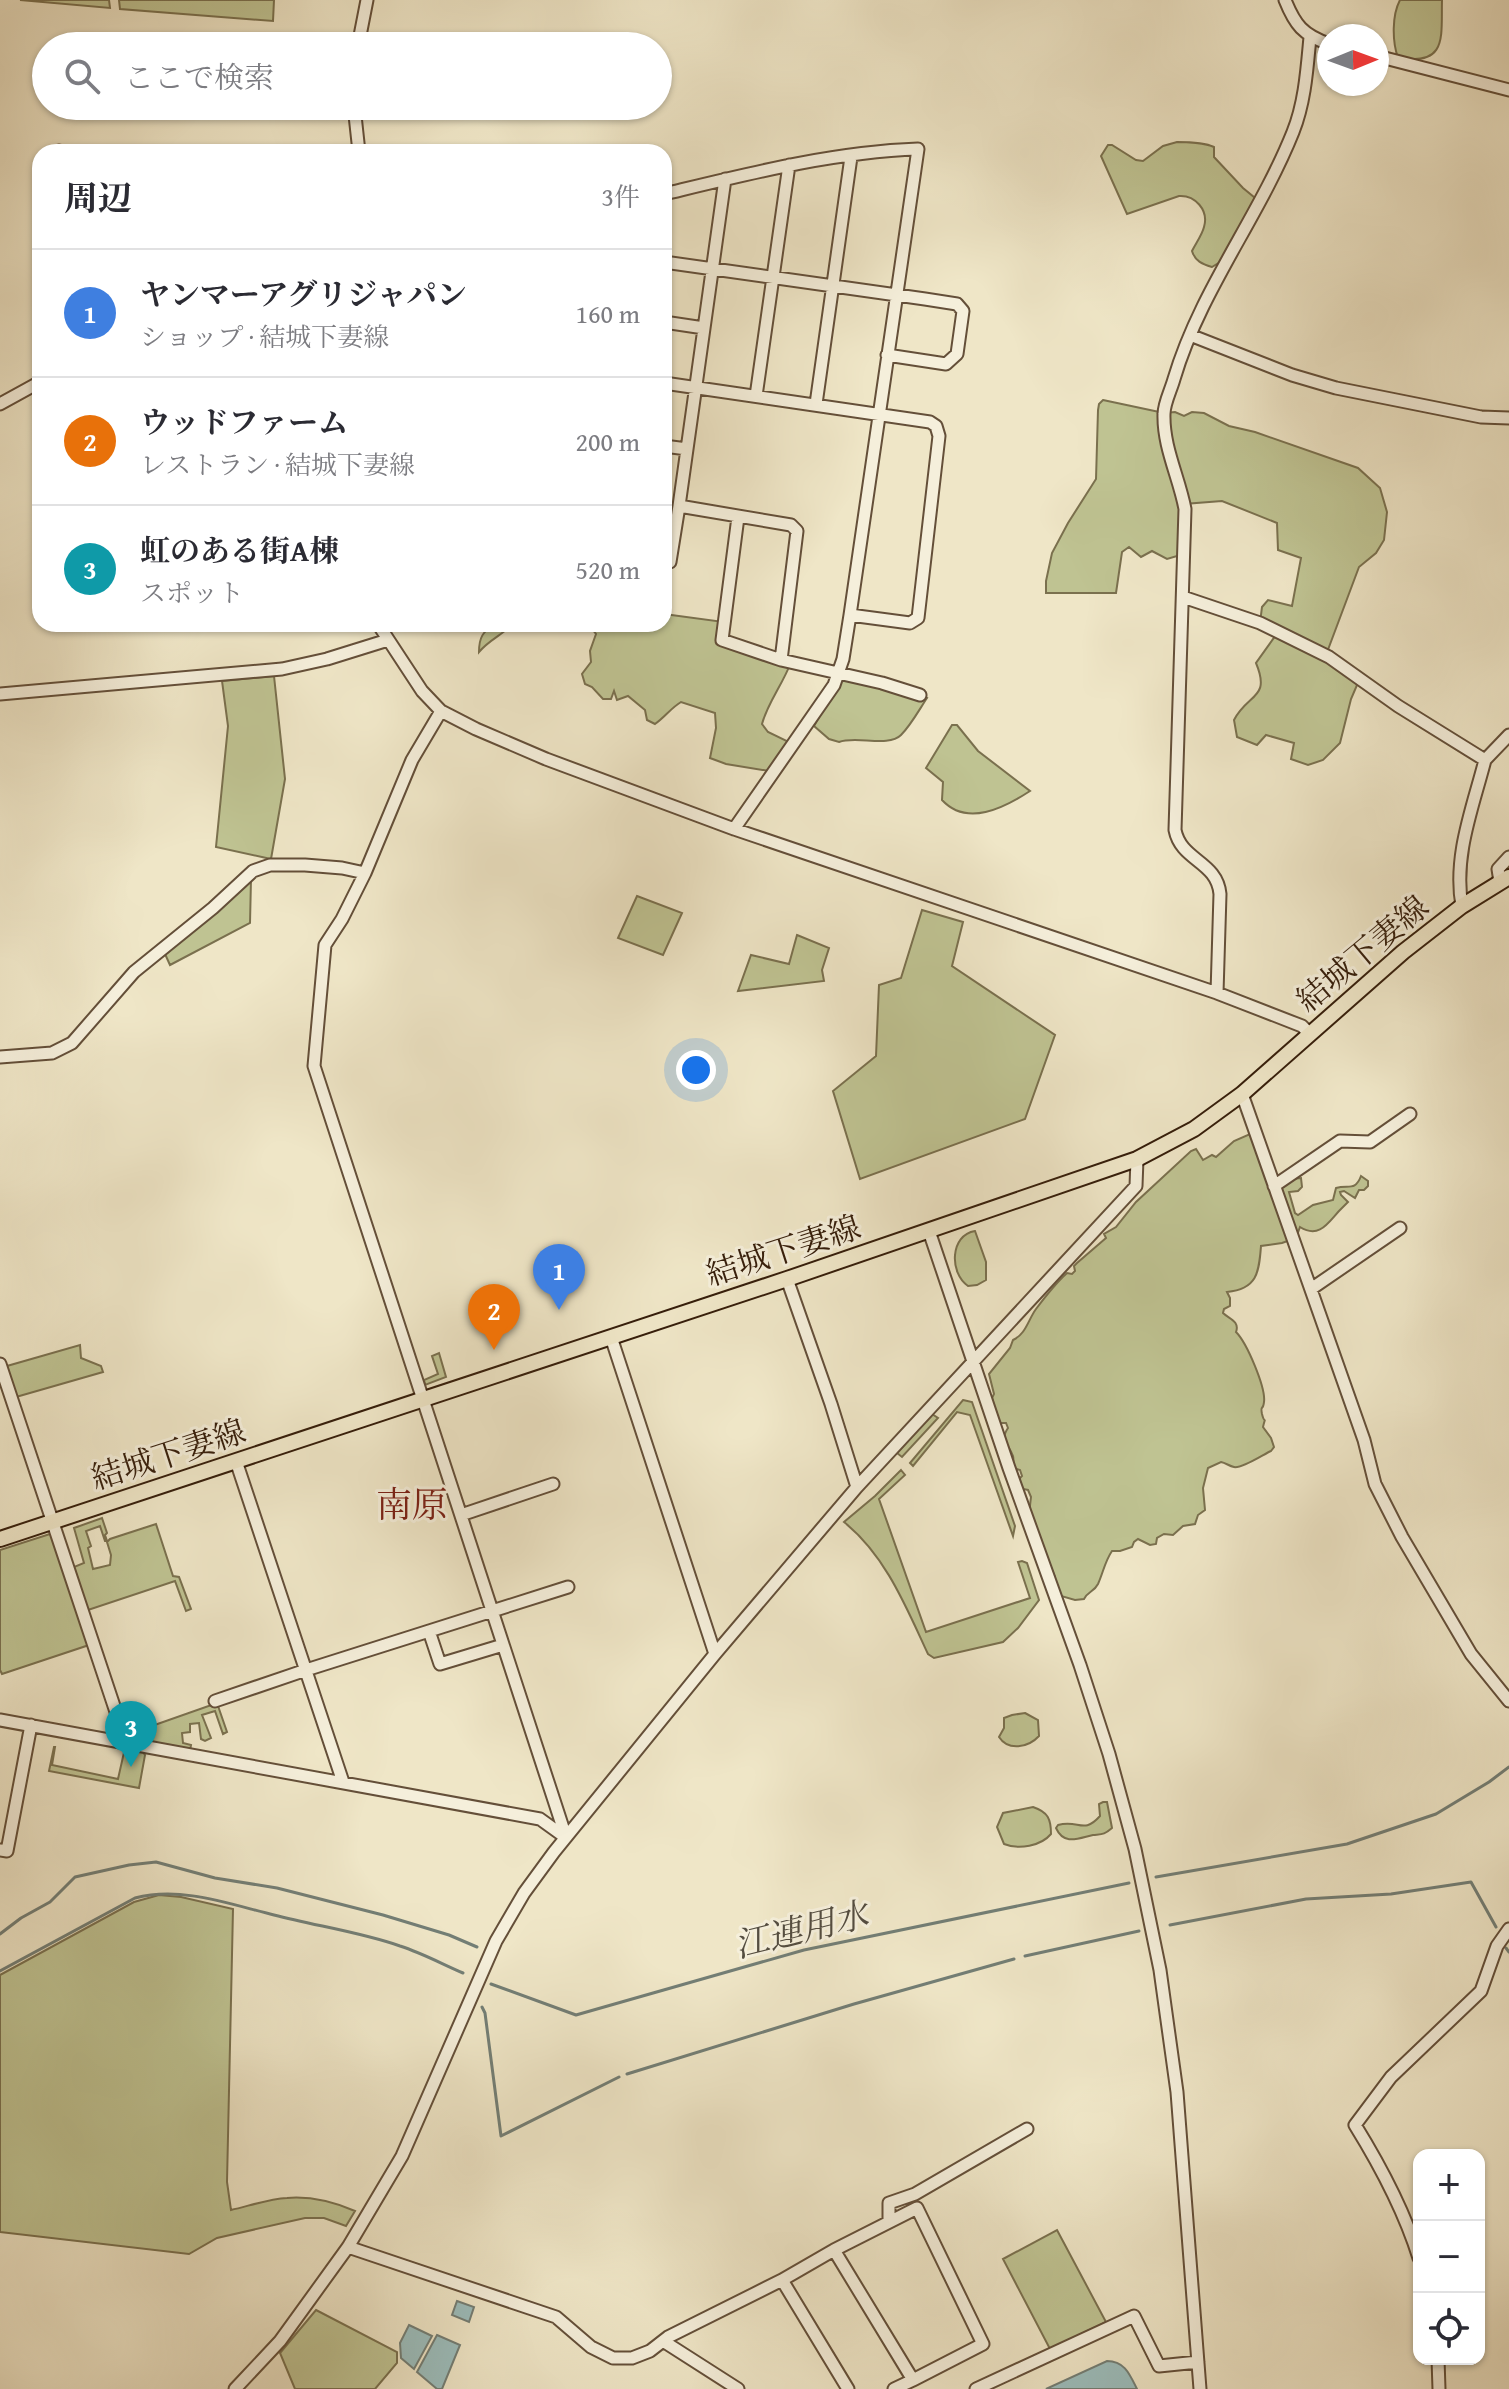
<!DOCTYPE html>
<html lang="ja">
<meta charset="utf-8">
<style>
:root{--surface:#fff;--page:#f2f2f3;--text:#2b2b33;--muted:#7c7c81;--line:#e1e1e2;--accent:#8f2418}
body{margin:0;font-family:"Gentium Book Plus","Noto Serif JP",serif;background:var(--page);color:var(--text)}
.controls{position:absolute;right:24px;bottom:24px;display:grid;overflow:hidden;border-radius:16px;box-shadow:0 2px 6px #0004}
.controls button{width:72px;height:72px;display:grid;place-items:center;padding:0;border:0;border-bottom:2px solid var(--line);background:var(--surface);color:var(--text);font:40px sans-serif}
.compass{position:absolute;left:1317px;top:24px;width:72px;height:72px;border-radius:50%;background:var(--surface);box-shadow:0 2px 6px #0004;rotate:89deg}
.you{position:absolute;left:696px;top:1070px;width:28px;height:28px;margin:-20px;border:6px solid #fff;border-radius:50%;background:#1a73e8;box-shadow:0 0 0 12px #1a73e833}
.badge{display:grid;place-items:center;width:52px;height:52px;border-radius:50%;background:var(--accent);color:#fff;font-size:26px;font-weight:700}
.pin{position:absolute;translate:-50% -66px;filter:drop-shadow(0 2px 4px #0008)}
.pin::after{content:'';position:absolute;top:42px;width:28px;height:24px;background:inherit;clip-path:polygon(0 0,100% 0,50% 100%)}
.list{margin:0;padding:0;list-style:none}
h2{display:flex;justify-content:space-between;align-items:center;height:104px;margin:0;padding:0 32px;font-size:34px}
h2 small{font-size:26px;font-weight:400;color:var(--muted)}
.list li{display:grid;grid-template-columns:52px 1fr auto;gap:24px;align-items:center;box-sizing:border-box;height:128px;padding:0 32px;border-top:2px solid var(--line)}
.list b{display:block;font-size:30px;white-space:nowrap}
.list p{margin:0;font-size:26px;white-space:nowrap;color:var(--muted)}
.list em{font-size:26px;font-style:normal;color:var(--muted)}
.icon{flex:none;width:44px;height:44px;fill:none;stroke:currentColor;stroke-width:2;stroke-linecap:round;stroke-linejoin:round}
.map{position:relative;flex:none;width:1509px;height:2389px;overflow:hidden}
.search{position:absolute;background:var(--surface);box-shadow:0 2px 6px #0004;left:32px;top:32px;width:640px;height:88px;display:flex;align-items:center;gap:20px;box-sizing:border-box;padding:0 28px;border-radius:44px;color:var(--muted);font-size:30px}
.panel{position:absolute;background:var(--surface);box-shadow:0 2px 6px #0004;left:32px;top:144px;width:640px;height:488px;border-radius:24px}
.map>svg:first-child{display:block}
.green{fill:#bfc392;stroke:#7a704e;stroke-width:2}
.water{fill:#9cbebd;stroke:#737e75;stroke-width:2}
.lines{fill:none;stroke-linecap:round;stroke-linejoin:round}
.stream{stroke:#737e75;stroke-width:3}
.minor-casing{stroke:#644f39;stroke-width:15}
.major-casing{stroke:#351d0a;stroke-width:18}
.minor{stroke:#f5efdb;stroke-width:11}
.major{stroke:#efe6c7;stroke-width:14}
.labels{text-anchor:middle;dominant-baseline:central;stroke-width:6;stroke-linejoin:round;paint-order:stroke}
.street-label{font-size:32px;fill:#351d0a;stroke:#f5efdb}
.water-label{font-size:34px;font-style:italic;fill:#544d40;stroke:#f5efdb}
.quarter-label{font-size:36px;fill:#7a1f14;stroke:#f5efdb}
</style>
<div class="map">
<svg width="1509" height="2389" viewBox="0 0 1509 2389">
<rect width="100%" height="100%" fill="#efe6c7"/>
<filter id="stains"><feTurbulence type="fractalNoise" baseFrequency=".0025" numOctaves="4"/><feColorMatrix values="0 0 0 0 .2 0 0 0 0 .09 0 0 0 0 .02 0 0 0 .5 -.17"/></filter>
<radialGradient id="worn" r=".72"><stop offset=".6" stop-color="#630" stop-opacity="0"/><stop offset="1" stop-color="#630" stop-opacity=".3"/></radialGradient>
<!-- green -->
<path class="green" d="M20 0H109L110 8Z
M119 0H274L273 21 120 9Z
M1400 0H1442C1441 37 1448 66 1398 58 1392 41 1392 15 1400 0Z
M1177 142C1186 142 1206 143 1214 147V157L1243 188 1260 202 1230 256 1212 267C1202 264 1195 261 1192 251 1196 243 1202 235 1204 227 1209 210 1195 195 1179 196L1127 214 1101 156 1108 145H1112L1136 160 1143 161 1163 146Z
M1103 400 1164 413 1175 412 1184 416 1192 412 1204 413 1229 426 1255 432 1358 468 1380 488 1387 512 1384 540 1376 553 1359 567 1326 655 1360 678 1351 699 1340 743 1323 760 1308 765 1291 759 1294 743 1266 735 1257 745 1237 737 1234 720C1248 693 1271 699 1256 663L1278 632 1260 623 1262 607 1268 600 1292 606 1301 558 1278 550 1277 523 1222 501 1184 504V554L1167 559 1152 551 1141 557 1129 547 1122 552 1116 593H1046V581L1052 553 1068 523 1096 479 1098 410 1099 404Z
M664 614 724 622 722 640 791 662C783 684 768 702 762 724L768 732 791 743 769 771 726 764 710 758 716 728 715 713 681 702C671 708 665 717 655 724L647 720 645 710 628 696 617 700 614 691 611 699H603L592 687 585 684 582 674 591 662 590 651 596 634 592 629H585L582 624H664Z
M494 624H513C502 635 489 640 479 652 479 637 483 632 494 624Z
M274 676 285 779 271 859 216 847 228 726 222 681Z
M842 676 915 692 927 698C919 710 911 725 901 735 888 748 856 735 839 742L829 739 814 726Z
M952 725H957L978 751 1030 791C1004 808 967 827 942 800L943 782 926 768Z
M251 879 250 923 170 965 165 954Z
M637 896 682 913 663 955 618 938Z
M922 910 963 922 952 966 1055 1035 1025 1119 860 1179 833 1091 876 1056 879 985 901 978Z
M797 935 829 948 822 970 824 981 738 991 751 955 789 964Z
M1250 1134 1259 1138 1275 1177 1291 1179 1301 1178 1302 1187 1298 1191 1289 1192 1295 1213 1298 1215 1313 1205 1333 1200 1336 1188C1348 1184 1355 1192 1361 1176L1368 1181V1186L1364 1190H1359L1355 1198 1344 1191 1340 1192 1341 1195 1348 1202C1345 1205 1342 1208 1339 1211 1328 1223 1319 1239 1300 1227L1296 1238 1282 1243 1261 1246C1259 1273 1257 1289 1227 1292L1230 1298V1306L1224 1309 1223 1313C1229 1319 1240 1321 1236 1332 1247 1343 1266 1388 1264 1402 1263 1412 1260 1404 1262 1414 1265 1426 1266 1414 1263 1427L1271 1438 1274 1447 1271 1451C1264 1454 1242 1469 1234 1467 1229 1466 1226 1463 1221 1462L1208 1468 1203 1488 1205 1510 1198 1515 1195 1524 1183 1526 1173 1535 1164 1534 1157 1538 1156 1544 1150 1545 1138 1539 1134 1542 1132 1547 1120 1551H1112C1105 1561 1103 1573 1098 1584 1094 1592 1088 1591 1084 1599L1075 1600 1061 1596 1054 1582 1055 1577 1029 1514 1031 1497 1028 1490 1023 1489 1019 1479 1022 1476 1020 1470 1013 1468C1013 1464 1014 1460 1013 1456 1009 1444 999 1441 1008 1428L1006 1423H998L992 1398 994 1394 989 1374 1010 1348 1013 1340C1026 1334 1028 1320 1036 1309 1045 1297 1056 1283 1067 1273L1072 1274 1075 1271 1074 1266 1077 1263 1106 1238 1104 1234 1116 1227 1136 1202 1191 1151 1196 1149 1203 1160 1212 1155 1216 1157 1234 1141Z
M975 1231 986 1262V1280L977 1285 968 1286C949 1273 950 1235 975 1231Z
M80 1345 81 1358 101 1366 103 1372 16 1397 7 1366Z
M439 1353 446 1377 425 1385 424 1380 438 1374 432 1356Z
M963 1400 972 1402 1015 1526 1013 1536 970 1415 957 1412 913 1466 910 1463Z
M932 1414 938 1418 902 1457 897 1453Z
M901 1470 905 1475 879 1499 926 1632 1030 1598 1018 1562 1022 1561 1027 1563 1039 1600 1018 1628 1003 1642 934 1658 928 1654C906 1607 886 1556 844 1522L875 1496Z
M102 1518 107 1533 105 1535 107 1541H105L100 1526 86 1531 91 1546 88 1548 93 1569 110 1565 111 1555 107 1542 110 1539 156 1524 173 1576 179 1577 191 1609 186 1611 175 1581 88 1610 74 1567 84 1563 74 1528Z
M53 1533 89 1645 2 1674 0 1670V1550Z
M217 1703 227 1732 223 1734 215 1711 202 1715 211 1738 205 1741 201 1739 199 1723 190 1724V1732L182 1733 183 1743 191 1745 190 1751 129 1737V1734Z
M1025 1713 1038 1720 1039 1736C1028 1748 1008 1751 999 1737L1004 1728V1718L1012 1715Z
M54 1747H55L52 1765 118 1779 125 1748 143 1752 145 1755 139 1788 49 1771Z
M1103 1802H1107L1112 1828C1104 1835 1102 1834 1093 1835 1079 1838 1064 1846 1056 1828L1058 1825C1079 1819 1083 1835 1100 1816L1099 1804Z
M1033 1807C1048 1812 1051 1819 1051 1834 1041 1846 1019 1850 1004 1844L997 1827 1003 1813Z
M159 1895 181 1897 233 1909 227 2182 231 2210C249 2206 268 2199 287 2198 310 2196 334 2202 355 2211L346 2226 324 2218H305L217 2238 189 2254 0 2232V1975L134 1902Z
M1057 2230 1106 2322 1050 2349 1003 2259Z
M316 2310 397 2352V2363L375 2389H295L280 2353Z"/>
<!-- water -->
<path class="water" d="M457 2301 474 2307 469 2322 452 2315Z
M409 2325 432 2336 414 2369 401 2358 400 2343Z
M437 2335 460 2345 442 2389H437L417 2372Z
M1107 2361C1125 2361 1130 2375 1137 2389H1046Z"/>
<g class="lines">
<!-- stream -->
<path class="stream" d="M1156 1877 1347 1844 1436 1814 1489 1782 1509 1767
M1170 1925 1306 1899 1391 1894 1471 1882 1496 1927
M0 1934 21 1918 50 1902 75 1877 129 1865 156 1862 215 1878 277 1888 383 1915 449 1935 477 1947
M1506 1948 1509 1952
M1025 1956 1139 1931
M0 1971 135 1898C181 1886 229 1904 274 1915 316 1926 360 1932 400 1946 422 1953 442 1964 463 1973
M491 1984 576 2015 804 1950 1129 1883
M482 2007 485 2013 501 2136 619 2077
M627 2074 854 2004 1014 1959"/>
<defs>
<path id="minor" d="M1285 0C1295 25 1303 35 1329 44
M358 46 367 0
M1377 56 1509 90
M354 106 359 152
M59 151V152
M725 179 679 506 791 525 797 531 781 660
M664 194C747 174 832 152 918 149L850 615 843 659 834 685 734 829
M664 262 925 299 957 304 963 311 957 354 946 364 887 355
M664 322 704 328
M1190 335 1292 375 1336 388 1481 417 1509 418
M664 383 930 422 936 426 939 436 918 618 910 623 850 615
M756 396 789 165
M0 404 40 382
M816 404 851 157
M664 446 687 449
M738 517 722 640 781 660 882 683 920 695
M670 562 679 506
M1183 597 1260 623 1329 657 1398 706 1485 760 1509 735
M378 624 422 691 441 711 476 729 546 759 734 829 1217 993 1302 1026 1310 1034
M0 694 282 669 327 659 388 640
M441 711 412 760 365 873 342 919 325 945 314 1066 566 1837
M1500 882 1498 869 1509 857
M1462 906C1453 856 1473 807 1485 760
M1217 993 1220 894C1217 861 1181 861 1175 830L1185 509C1179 477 1163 447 1164 414 1164 403 1171 390 1174 379 1200 291 1259 217 1293 132 1305 102 1307 69 1310 37
M0 1057 52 1053 72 1043 134 972 213 908 253 871 270 865H305L342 868 365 873
M1242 1094 1364 1440 1375 1484 1402 1537 1471 1654 1509 1701
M1274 1186 1340 1141 1370 1142 1410 1114
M929 1231 1009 1468 1080 1665 1109 1754 1135 1849 1160 1970 1177 2092 1200 2389
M787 1279 831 1404 857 1487
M1311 1289 1400 1228
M611 1337 715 1654
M0 1364 124 1736V1742
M236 1461 343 1782
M461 1515 553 1484
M429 1631 440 1664 503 1645
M215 1701 306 1670 568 1587
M0 1720 540 1819 565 1837
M0 1850 7 1851 31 1725
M889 2222V2203L915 2194 1027 2129
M348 2247 556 2317 591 2347 613 2358H632L650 2351 668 2337 782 2280
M834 2250 917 2208 983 2344 913 2380
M1419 2258C1404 2210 1381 2167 1355 2125L1391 2077 1481 1991 1497 1946 1509 1929
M663 2341 738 2389
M1438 2359 1439 2389
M235 2389 280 2341 348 2247 402 2156 496 1941 524 1893 554 1852 715 1654 857 1487 1136 1186 1137 1159
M848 2389 782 2280 834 2250 913 2380 894 2389
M976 2389 1134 2316 1159 2366 1198 2362"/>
<path id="major" d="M0 1539 787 1279 1137 1159 1194 1129 1242 1094 1403 952 1462 906 1509 877"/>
</defs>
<!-- minor casing -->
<use href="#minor" class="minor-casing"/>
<!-- major casing -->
<use href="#major" class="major-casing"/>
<!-- minor -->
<use href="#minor" class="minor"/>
<!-- major -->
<use href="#major" class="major"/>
</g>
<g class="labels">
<!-- street labels -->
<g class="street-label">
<text transform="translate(1362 953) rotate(-40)">結城下妻線</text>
<text transform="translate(783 1250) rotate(-18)">結城下妻線</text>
<text transform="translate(168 1454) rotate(-18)">結城下妻線</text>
</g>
<!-- water labels -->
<g class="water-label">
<text transform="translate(801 1929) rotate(-14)">江連用水</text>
</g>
<!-- quarter labels -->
<g class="quarter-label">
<text x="412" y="1503">南原</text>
</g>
</g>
<rect width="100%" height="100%" filter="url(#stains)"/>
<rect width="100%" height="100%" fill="url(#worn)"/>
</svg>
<div class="controls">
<button>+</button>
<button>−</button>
<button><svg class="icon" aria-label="locate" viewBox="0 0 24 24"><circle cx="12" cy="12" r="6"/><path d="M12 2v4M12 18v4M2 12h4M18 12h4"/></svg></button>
</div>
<svg class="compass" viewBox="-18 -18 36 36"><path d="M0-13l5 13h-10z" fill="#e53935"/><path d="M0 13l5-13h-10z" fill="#7c7c81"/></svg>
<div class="you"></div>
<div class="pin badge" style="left:559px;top:1310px;background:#3f7fe0">1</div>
<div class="pin badge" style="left:494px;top:1350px;background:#e8710a">2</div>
<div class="pin badge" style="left:131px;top:1767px;background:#0f9aa8">3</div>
<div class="search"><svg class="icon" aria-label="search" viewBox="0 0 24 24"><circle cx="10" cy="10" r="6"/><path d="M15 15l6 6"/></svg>ここで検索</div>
<section class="panel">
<h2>周辺<small>3件</small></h2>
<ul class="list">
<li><span class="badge" style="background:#3f7fe0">1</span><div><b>ヤンマーアグリジャパン</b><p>ショップ · 結城下妻線</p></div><em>160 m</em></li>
<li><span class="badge" style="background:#e8710a">2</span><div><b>ウッドファーム</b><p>レストラン · 結城下妻線</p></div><em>200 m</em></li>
<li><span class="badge" style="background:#0f9aa8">3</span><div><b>虹のある街A棟</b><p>スポット</p></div><em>520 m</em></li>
</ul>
</section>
</div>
